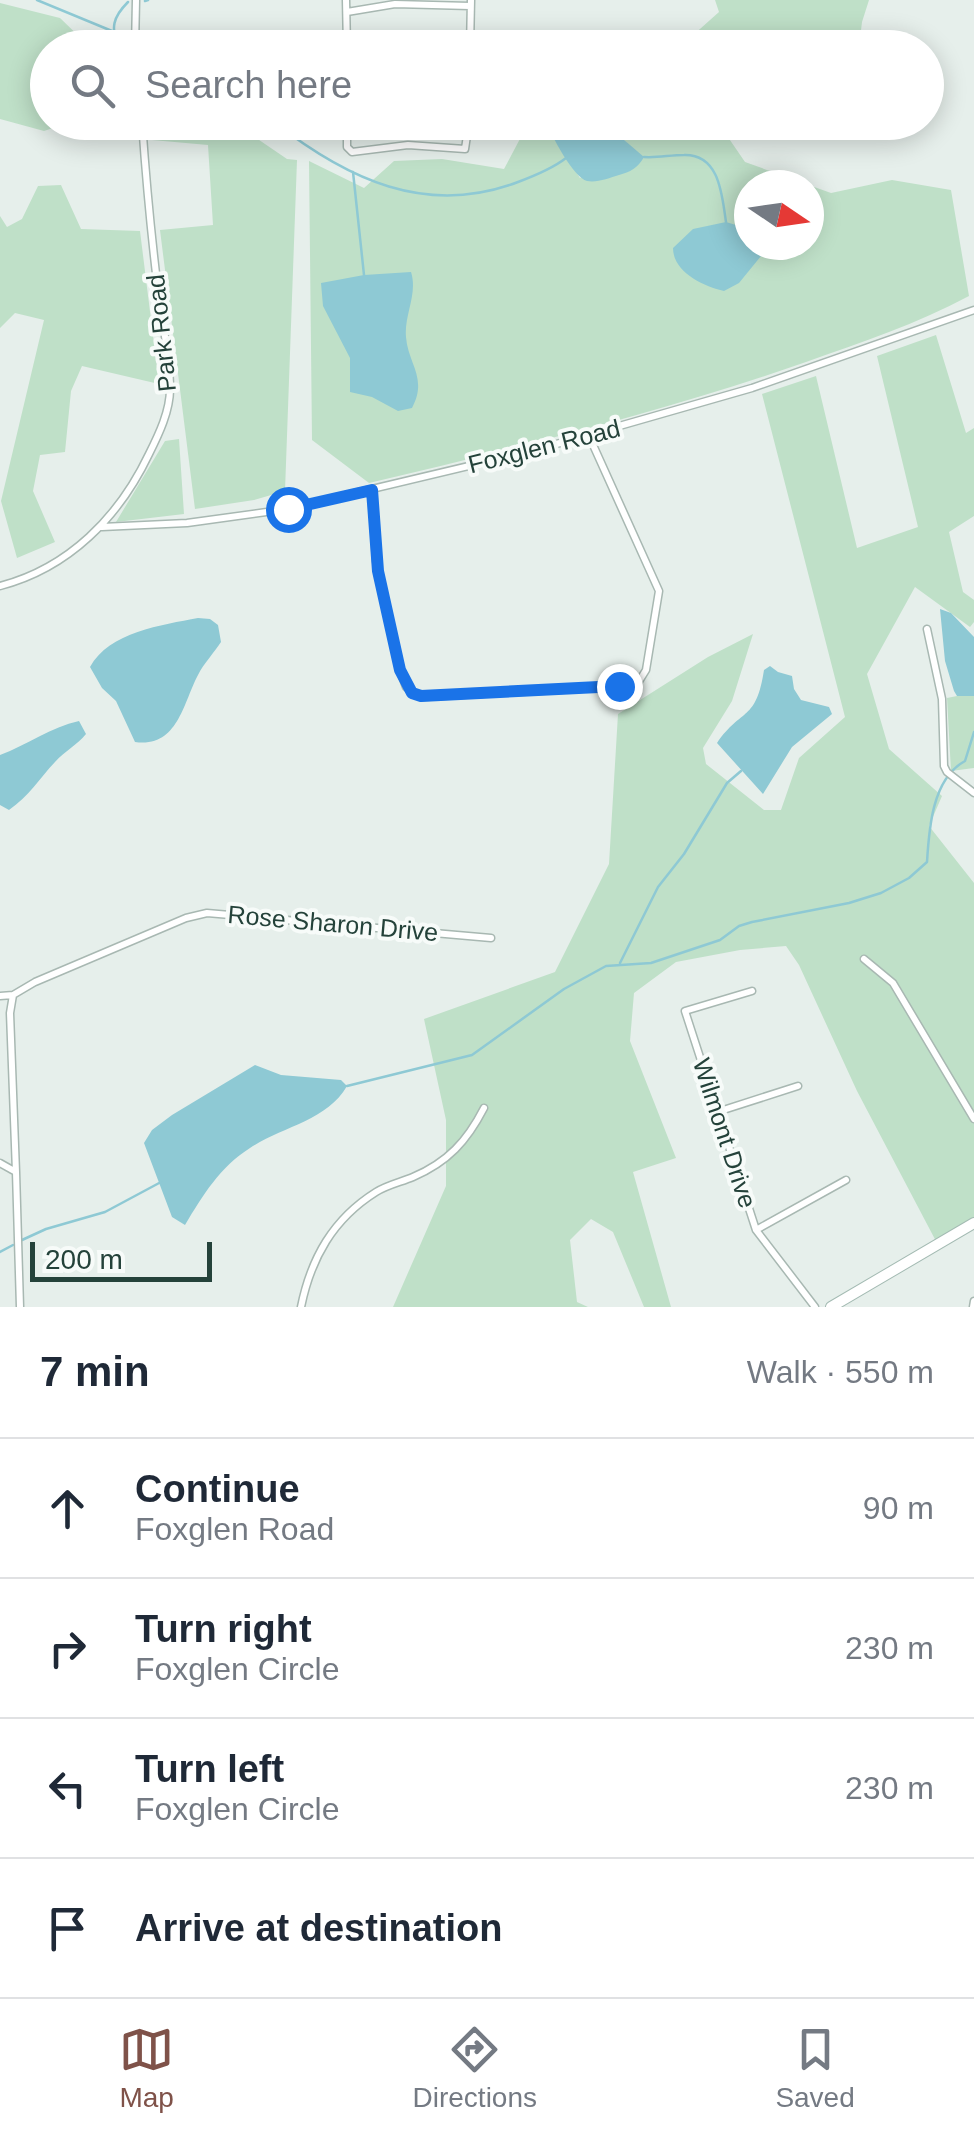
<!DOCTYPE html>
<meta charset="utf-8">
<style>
:root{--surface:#fff;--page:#f2f2f3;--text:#1f2937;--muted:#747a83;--line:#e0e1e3;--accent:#7f5249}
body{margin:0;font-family:Arial,sans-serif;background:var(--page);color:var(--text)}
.compass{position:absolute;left:734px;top:170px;width:90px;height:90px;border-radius:50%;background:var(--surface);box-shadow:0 5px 25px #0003;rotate:103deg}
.scale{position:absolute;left:30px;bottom:25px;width:182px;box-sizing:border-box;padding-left:10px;border:5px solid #24423a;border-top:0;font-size:28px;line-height:35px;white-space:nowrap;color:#24423a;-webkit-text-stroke:8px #f7fbf9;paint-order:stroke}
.stop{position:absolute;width:30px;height:30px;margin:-22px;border:8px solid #1a73e8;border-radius:50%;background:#fff}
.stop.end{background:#1a73e8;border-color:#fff;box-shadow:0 2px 10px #0008}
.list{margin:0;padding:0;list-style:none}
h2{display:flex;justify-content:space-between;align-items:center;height:130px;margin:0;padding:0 40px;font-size:42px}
h2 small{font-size:32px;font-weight:400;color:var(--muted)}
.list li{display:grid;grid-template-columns:65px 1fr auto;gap:30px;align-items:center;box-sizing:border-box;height:140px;padding:0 40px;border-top:2px solid var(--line)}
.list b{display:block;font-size:38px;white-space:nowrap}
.list p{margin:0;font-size:32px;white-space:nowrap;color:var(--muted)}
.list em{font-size:32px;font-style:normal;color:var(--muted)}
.icon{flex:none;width:55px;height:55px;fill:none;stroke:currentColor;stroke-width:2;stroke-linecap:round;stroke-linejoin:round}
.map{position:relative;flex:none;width:974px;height:1307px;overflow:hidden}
.search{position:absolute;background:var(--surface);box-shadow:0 5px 25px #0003;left:30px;right:30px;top:30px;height:110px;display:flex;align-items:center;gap:25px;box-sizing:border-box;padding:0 35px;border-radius:55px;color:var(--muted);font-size:38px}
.sheet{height:690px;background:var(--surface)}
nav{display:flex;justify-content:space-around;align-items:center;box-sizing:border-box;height:140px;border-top:2px solid var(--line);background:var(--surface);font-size:28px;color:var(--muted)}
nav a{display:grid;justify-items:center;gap:5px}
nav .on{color:var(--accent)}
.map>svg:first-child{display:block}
.green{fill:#bfe0c8;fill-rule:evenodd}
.water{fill:#8ec9d4}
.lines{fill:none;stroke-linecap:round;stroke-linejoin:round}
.stream{stroke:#8ec9d4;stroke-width:2.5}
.street-casing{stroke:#a8b8b2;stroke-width:9}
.secondary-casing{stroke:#a4bbb3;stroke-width:12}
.street{stroke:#fff;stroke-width:6}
.secondary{stroke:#fff;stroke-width:10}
.route{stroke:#1a73e8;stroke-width:12}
.labels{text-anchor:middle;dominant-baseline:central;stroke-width:8;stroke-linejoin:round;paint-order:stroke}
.street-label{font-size:25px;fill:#24423a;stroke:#f7fbf9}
</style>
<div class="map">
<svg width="974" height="1307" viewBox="0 0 974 1307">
<rect width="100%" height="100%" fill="#e6efeb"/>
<!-- green -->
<path class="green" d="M715 0H869L862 22 859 47H666L691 37 719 12Z
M0 3 60 18 90 47 48 48V122L68 123 44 131 0 119Z
M151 123H234L287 159 297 160 285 491 254 500 195 509 160 230 213 225 208 145 152 140Z
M628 123 719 124 745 162 831 193 892 180 951 190 969 296C917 324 862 342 806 362 663 412 516 448 369 483L312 440 309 161 364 188 394 161 442 159 504 169 522 135 546 125 580 178 627 143 623 139ZM749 185H809V245H749Z
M61 185 81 229 140 231 159 384 82 366 71 391 65 452 40 455 33 491 55 542 17 558 1 501 44 320 15 313 0 328V216L7 227 22 219 38 186Z
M936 335 966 433 974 428V516L949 532 963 592 974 600V622L970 627 915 587 867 674 889 749 942 796 929 826 974 883V1223L938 1245 857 1091 799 965 786 946 740 950 676 962 634 993 630 1041 676 1158 633 1172 671 1307H644L613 1232 591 1219 570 1240 577 1302 588 1307H393L446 1186V1120L424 1019 555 972 609 864 618 714 708 657 753 634 732 701 703 748 706 764 764 810H781L799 758 845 717 762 394 816 376 857 548 918 527 877 356Z
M179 439 184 514 116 522 165 441Z
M957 696H974V768L951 771 947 698Z"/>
<!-- water -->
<path class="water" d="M547 122 627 123 623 139 644 157C638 168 630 172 619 175 609 178 597 183 587 181 574 178 550 134 547 122Z
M726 222 749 229V245H770L739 283 724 291C703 286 673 272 673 248L693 229Z
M411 272C418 294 404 315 406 337 408 364 428 378 412 408L398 411 372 397 350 392V358L323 306 321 283 364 275Z
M940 609 951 613 974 637V696H957L954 691 945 661Z
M198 618 210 619 218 625 221 642C214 653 204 663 198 675 183 703 178 748 135 742L116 701 102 688 90 667C109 632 162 625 198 618Z
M770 666 778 672 792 676 794 689 801 700 829 707 832 714 792 747 763 794 717 743C742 707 756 722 764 670Z
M79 721 86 734C77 745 65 751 55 762 39 779 29 796 9 810L0 805V755C27 745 51 727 79 721Z
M255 1065 281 1075 341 1080 347 1086C327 1121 281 1127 250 1148 220 1167 203 1195 185 1225L172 1217 144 1143 152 1130 172 1115Z"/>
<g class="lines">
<!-- stream -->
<path class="stream" d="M37 0 112 31
M145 1 148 0
M119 48C110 28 113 17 128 2
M274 122C347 179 426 217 518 182 534 176 552 169 566 158
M644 157C658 158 670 155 684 155 720 154 722 196 726 222
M353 172 364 275
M620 963 658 887 684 854 727 783 741 771
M347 1086 472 1055 564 989 606 966 651 963 720 940 739 926 752 922 849 903 881 893 909 878 927 862C929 829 932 779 965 761L974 732
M22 1240 46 1229 105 1212 161 1182
M0 1252 13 1245"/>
<defs>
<path id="street" d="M346 0 347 48
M347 12 395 4 470 6
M135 43 209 40 231 48
M135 48 136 0
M470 48 471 0
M347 122V147L352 152 408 145 465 149 469 122
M372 489 376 561 400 670 406 687 421 697 630 686 638 683 646 670 659 591 589 436
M102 527 187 523 288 509 532 451 752 388 974 310
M0 586C69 568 119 517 149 454 159 434 170 411 170 389 170 356 162 322 158 290 151 234 146 179 142 122
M927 629 942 699 944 766 947 772 974 793
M864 959 893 983 974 1119
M752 991 685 1011 756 1230 815 1307
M13 995 10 1013 16 1172
M0 996 13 995 35 982 186 918 207 913 491 938
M717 1112 798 1086
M0 1163 16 1172 20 1307
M756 1230 846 1180
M301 1307C311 1258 333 1219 376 1192 387 1185 401 1182 413 1177 448 1162 467 1141 484 1108
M973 1307 974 1301"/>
<path id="secondary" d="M831 1307 974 1223"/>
</defs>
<!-- street casing -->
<use href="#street" class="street-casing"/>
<!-- secondary casing -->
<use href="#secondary" class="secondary-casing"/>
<!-- street -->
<use href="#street" class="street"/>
<!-- secondary -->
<use href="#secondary" class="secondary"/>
</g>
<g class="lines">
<!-- route -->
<path class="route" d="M288 509 372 490 378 571 400 670 412 693 421 696 619 686"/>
</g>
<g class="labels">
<!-- street labels -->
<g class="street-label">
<text transform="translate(161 333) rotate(-96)">Park Road</text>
<text transform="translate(544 446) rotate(-14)">Foxglen Road</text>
<text transform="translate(333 923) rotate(5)">Rose Sharon Drive</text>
<text transform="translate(725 1133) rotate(72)">Wilmont Drive</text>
</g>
</g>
</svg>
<svg class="compass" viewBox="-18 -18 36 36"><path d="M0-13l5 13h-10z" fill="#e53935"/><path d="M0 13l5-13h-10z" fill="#747a83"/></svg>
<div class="scale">200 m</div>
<div class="stop" style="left:288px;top:509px"></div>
<div class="stop end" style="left:619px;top:686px"></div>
<div class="search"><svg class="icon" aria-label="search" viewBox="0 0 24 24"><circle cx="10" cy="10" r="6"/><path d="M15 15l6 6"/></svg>Search here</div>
</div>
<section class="sheet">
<h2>7 min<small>Walk · 550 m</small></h2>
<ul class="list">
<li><svg class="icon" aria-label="ahead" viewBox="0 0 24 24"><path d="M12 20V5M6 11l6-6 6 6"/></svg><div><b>Continue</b><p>Foxglen Road</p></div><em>90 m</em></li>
<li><svg class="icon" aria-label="right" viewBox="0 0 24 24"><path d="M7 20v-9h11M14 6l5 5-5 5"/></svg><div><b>Turn right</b><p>Foxglen Circle</p></div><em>230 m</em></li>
<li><svg class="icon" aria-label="left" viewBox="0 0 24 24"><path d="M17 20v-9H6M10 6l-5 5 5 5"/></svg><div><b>Turn left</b><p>Foxglen Circle</p></div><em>230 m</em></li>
<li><svg class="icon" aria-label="arrive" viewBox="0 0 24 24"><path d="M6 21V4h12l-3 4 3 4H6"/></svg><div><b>Arrive at destination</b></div></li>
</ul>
</section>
<nav>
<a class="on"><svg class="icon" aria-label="map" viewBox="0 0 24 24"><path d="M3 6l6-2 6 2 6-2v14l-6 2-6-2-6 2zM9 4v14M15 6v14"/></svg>Map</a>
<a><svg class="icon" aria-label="directions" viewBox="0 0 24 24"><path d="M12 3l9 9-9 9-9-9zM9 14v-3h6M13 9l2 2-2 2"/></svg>Directions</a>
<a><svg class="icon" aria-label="saved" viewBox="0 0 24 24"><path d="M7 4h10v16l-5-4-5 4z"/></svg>Saved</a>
</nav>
